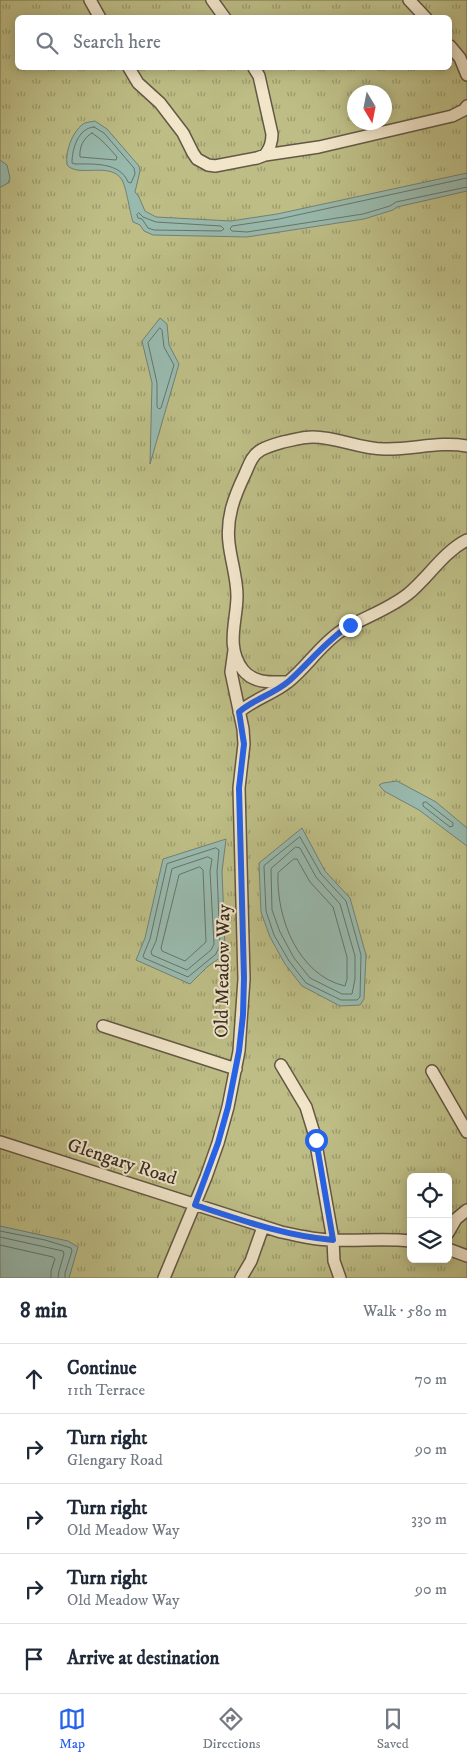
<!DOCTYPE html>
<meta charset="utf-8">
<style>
:root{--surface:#fff;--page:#f6f6f7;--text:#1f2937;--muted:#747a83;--line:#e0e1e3;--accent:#2563eb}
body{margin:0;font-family:"IM FELL DW Pica",serif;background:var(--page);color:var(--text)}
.controls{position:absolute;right:15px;bottom:15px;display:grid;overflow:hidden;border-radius:8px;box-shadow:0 2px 12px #0003}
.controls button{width:45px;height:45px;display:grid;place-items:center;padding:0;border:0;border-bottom:1px solid var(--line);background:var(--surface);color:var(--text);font:25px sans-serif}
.compass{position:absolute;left:347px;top:85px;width:45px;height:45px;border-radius:50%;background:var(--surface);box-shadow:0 2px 12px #0003;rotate:170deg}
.stop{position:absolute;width:15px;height:15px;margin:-11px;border:4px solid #2563eb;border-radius:50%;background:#fff}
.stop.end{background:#2563eb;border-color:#fff;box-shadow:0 1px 5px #0008}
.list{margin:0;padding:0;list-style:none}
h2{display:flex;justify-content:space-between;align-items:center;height:65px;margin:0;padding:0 20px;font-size:21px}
h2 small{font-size:16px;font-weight:400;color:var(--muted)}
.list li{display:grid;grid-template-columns:32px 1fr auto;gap:15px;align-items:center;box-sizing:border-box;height:70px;padding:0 20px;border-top:1px solid var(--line)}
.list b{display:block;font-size:19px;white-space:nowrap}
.list p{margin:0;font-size:16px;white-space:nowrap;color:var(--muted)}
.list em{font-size:16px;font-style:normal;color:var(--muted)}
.icon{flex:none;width:28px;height:28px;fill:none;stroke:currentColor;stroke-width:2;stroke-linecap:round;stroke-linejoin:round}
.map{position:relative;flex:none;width:467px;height:1278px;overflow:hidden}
.search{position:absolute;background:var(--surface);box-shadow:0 2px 12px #0003;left:15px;right:15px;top:15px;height:55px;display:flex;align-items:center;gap:12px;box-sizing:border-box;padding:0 18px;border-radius:8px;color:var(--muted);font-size:19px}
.sheet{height:415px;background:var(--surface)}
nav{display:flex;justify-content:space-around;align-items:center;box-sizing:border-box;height:70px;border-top:1px solid var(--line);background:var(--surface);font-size:14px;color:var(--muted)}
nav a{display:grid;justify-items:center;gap:2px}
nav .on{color:var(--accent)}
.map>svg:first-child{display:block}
.grass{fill:url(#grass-tufts);stroke:#7a7654;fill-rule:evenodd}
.water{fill:#98b9ad;stroke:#728175}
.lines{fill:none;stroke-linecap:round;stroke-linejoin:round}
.shore{stroke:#687468;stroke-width:1}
.minor-casing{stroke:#645845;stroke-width:14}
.minor{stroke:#f1e5ca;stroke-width:11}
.route{stroke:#2563eb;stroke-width:6}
.labels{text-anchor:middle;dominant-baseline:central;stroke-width:4;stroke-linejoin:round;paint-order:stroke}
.street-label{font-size:19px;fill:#382e22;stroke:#f1e5ca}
</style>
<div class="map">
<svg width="467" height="1278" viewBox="0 0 467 1278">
<defs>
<pattern id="grass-tufts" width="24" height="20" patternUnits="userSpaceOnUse" patternTransform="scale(1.25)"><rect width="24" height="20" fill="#bdbd85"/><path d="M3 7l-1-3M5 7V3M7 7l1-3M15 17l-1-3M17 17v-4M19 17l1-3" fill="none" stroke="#9b9a6c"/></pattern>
</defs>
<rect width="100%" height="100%" fill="#ead7ad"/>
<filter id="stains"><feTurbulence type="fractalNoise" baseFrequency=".004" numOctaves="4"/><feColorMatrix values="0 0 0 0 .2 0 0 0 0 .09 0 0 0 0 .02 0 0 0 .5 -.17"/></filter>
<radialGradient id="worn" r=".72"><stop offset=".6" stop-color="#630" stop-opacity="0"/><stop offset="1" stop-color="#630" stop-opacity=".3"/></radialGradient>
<!-- grass -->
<path class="grass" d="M0 0H467V1278H0ZM18 18H450V68H18ZM354 92H384V122H354ZM411 1177H448V1259H411Z"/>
<!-- water -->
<path class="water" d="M95 121 107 129 139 166 140 171 135 192 139 197 145 211 156 217 231 221 277 214 467 173V191L397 207 393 210 364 219 247 237 153 235 144 231 140 225 133 222C130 213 126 186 122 180 111 161 78 178 67 165 65 152 72 132 83 124 86 122 91 122 95 121Z
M0 160 7 165 10 178 8 183 1 187 0 186Z
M160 318 167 324 169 345 179 364 150 464 152 383 142 341Z
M397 781 436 802 467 828V846L419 810 384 791 379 785 383 783Z
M302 828 325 871 350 898 366 955 364 999 360 1005 340 1006 302 986 285 964 270 937 261 912 259 863Z
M226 839 222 871 225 946 221 957 207 967 190 984 136 960 145 938 163 859Z
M0 1226 68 1241 78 1247 69 1278H0Z"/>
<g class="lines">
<!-- shore -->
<path class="shore" d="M94 127 104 133 134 168 135 174 131 183 128 182C120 162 93 164 75 164L72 163C72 149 78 128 94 127Z
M92 133C102 139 109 148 117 157L116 160 80 157C79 148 83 138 92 133Z
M467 178 279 219 232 226 230 229 232 231 247 232 363 214 390 206 396 202 467 187
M139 213 143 217 156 222 221 226 224 229 221 231 154 230 148 228 142 219 138 218 137 215Z
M160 328 162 330 164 347 174 365 161 408 159 409 157 407V383L148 343Z
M426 802 453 823V826L450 827 423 806V803Z
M300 837 321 874 346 901 361 955 360 997 357 1000H341L306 983 289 961 274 935 266 911 264 866Z
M296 847 300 848 316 877 340 904 355 956V979L352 994H342L310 978 294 958 280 932 272 910 271 869Z
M216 848 219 850 217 871 220 945 216 954 188 977 144 958 143 956 150 939 167 864Z
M208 857 212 859 210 871 214 944 211 950 187 970 152 955 151 952 156 941 172 869Z
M294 859H297L310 882 333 907 347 957V979L345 986C298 975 276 918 278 873Z
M200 867 203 870 206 942 185 961 162 951 161 948 179 875Z
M0 1231 45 1240 71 1248 72 1251 65 1273V1278
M0 1237 63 1251 64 1254 59 1271 58 1278
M0 1245 53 1257 55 1259 51 1271V1278"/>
<defs>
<path id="minor" d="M90 0 100 18
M212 0 225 18
M409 0 426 18
M450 46 460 58 467 75
M129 68 138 83 160 103 183 133 193 153 197 159 208 165 215 166 257 158 265 155 319 147 452 116 464 110 467 106
M254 68 259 76 272 134C272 143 270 148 265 155
M288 682C272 682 254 684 243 670 225 647 237 621 237 596 237 578 231 561 229 543 226 518 234 497 245 474 249 465 252 455 261 450 268 446 276 444 283 442 293 440 302 437 313 437 337 437 360 449 384 449 412 450 439 441 467 446
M239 712C254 699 273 694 288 682 307 667 320 645 341 631 362 618 388 610 408 594 428 578 443 552 467 540
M103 1026 236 1069
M281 1065 306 1107 314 1133 333 1240 334 1261 340 1278
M432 1071 467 1132
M0 1142 281 1232C299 1236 317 1240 336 1240 360 1241 386 1238 411 1241
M448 1233 456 1219 467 1210
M448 1249 467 1256
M164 1278 206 1177 218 1143 228 1107 239 1051 244 979 239 788 244 744 243 729 231 672 234 650
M241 1278 251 1261 263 1227"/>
</defs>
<!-- minor casing -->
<use href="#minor" class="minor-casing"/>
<!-- minor -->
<use href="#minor" class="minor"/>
</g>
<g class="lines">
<!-- route -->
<path class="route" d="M316 1140 333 1240C285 1236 241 1220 195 1205L218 1143 228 1107 239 1051 243 1015 244 978 239 788 244 744 239 712C254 699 274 694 289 681 310 662 327 640 350 625"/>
</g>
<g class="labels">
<!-- street labels -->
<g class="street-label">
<text transform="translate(223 971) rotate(-89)">Old Meadow Way</text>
<text transform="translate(122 1162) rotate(18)">Glengary Road</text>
</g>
</g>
<rect width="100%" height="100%" filter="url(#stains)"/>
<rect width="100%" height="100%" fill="url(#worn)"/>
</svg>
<div class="controls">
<button><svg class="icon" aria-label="locate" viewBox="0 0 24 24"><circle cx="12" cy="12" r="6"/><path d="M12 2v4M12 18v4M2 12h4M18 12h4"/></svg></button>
<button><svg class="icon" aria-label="layers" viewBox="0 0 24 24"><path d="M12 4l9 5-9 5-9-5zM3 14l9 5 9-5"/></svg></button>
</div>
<svg class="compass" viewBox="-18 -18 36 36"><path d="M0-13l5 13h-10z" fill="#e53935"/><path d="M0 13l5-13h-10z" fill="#747a83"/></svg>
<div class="stop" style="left:316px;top:1140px"></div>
<div class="stop end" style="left:350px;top:625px"></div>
<div class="search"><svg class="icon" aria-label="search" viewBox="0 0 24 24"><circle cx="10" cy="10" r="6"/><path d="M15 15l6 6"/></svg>Search here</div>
</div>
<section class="sheet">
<h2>8 min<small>Walk · 580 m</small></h2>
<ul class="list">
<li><svg class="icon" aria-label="ahead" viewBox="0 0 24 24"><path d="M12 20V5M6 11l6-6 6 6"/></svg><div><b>Continue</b><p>11th Terrace</p></div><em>70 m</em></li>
<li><svg class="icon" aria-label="right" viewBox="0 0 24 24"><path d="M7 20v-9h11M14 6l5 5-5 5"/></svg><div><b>Turn right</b><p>Glengary Road</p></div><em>90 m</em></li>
<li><svg class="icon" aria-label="right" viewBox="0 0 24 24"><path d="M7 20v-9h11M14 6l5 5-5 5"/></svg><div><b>Turn right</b><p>Old Meadow Way</p></div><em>330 m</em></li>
<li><svg class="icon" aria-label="right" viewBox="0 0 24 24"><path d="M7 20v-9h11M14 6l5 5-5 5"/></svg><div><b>Turn right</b><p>Old Meadow Way</p></div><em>90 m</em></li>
<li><svg class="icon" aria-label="arrive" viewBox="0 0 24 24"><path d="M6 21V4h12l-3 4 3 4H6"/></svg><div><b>Arrive at destination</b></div></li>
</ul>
</section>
<nav>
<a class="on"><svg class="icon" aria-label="map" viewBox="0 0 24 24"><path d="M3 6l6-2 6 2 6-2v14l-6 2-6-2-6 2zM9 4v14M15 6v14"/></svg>Map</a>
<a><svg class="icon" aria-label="directions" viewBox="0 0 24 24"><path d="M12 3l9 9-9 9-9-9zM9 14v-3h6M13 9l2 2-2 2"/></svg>Directions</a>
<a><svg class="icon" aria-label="saved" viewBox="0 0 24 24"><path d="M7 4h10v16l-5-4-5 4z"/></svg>Saved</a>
</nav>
